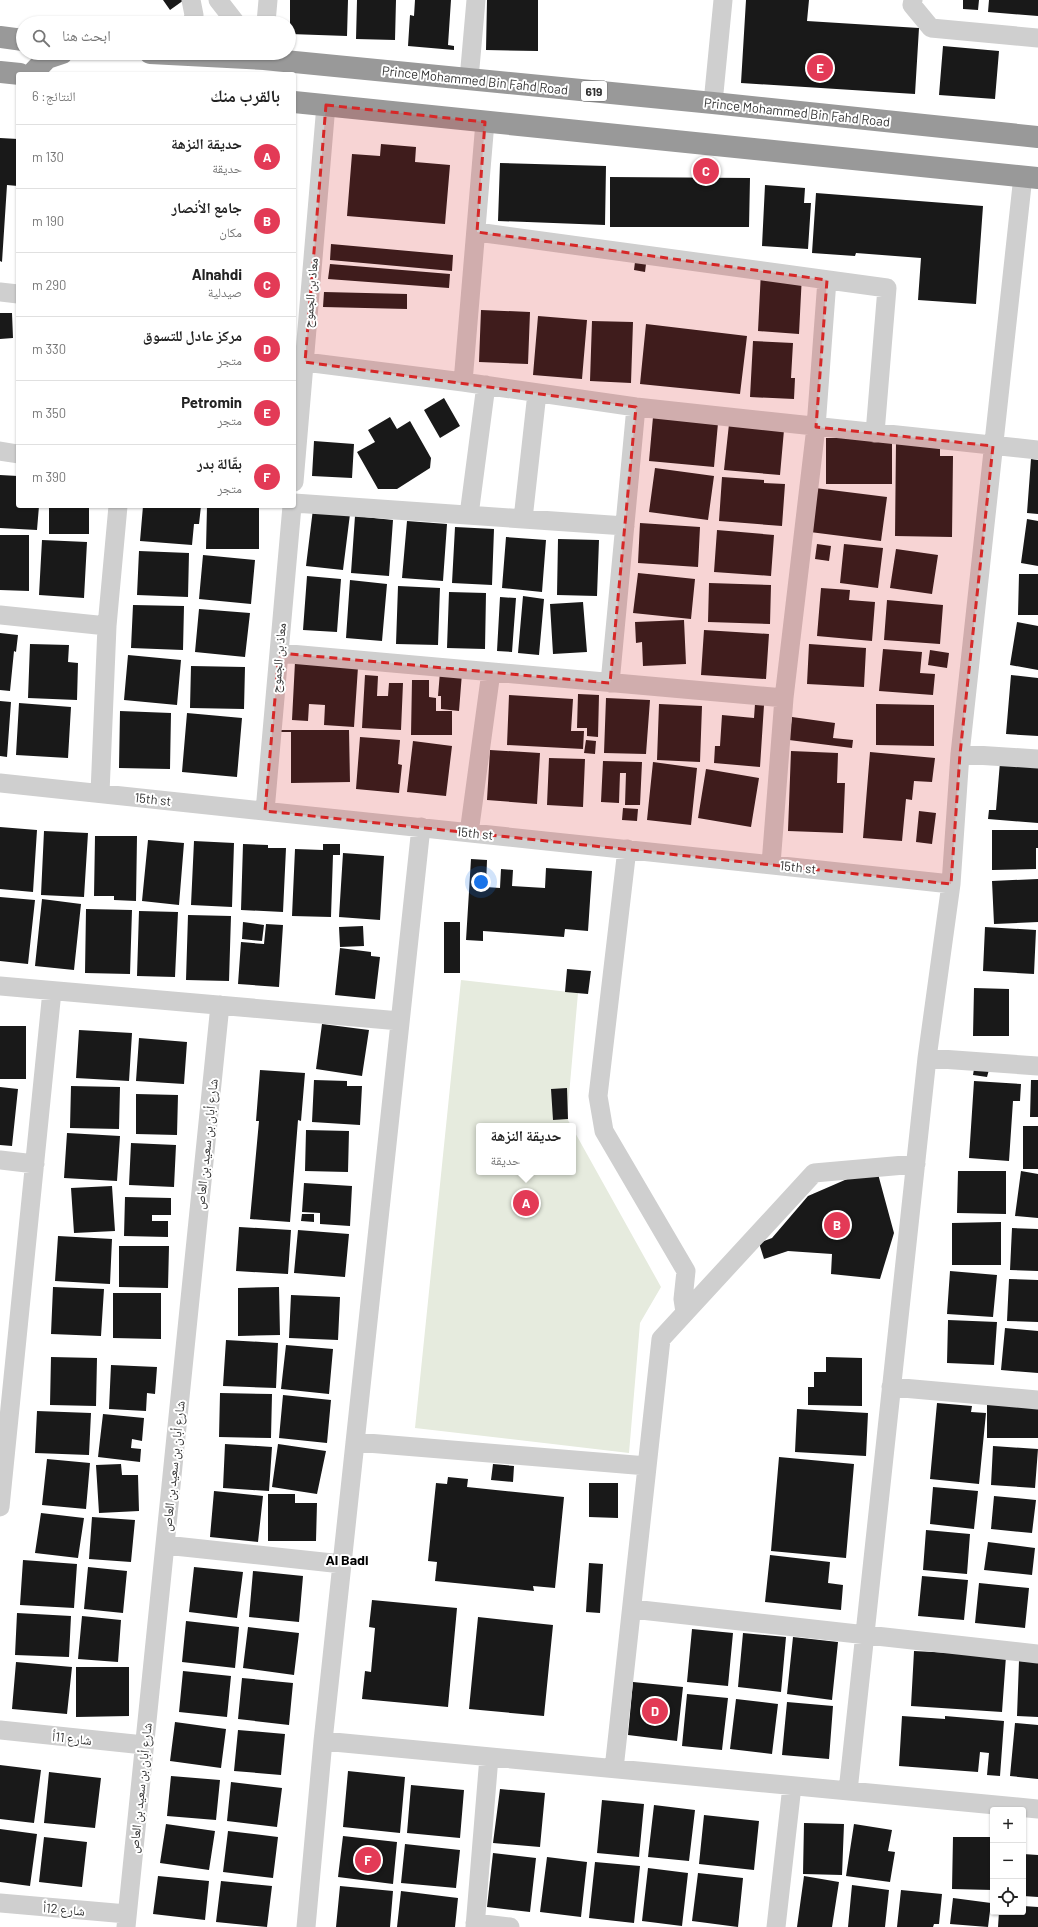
<!DOCTYPE html>
<html lang="ar">
<meta charset="utf-8">
<style>
:root{--surface:#fff;--page:#f2f2f2;--text:#222;--muted:#767676;--line:#e0e0e0;--accent:#e33a56}
body{margin:0;font-family:Barlow,"Noto Naskh Arabic",sans-serif;background:var(--page);color:var(--text);direction:rtl}
.controls{position:absolute;right:12px;bottom:12px;display:grid;overflow:hidden;border-radius:4px;box-shadow:0 1px 3px #0004}
.controls button{width:36px;height:36px;display:grid;place-items:center;padding:0;border:0;border-bottom:1px solid var(--line);background:var(--surface);color:var(--text);font:20px sans-serif}
.you{position:absolute;left:481px;top:882px;width:14px;height:14px;margin:-10px;border:3px solid #fff;border-radius:50%;background:#1a73e8;box-shadow:0 0 0 6px #1a73e833}
.badge{display:grid;place-items:center;width:26px;height:26px;border-radius:50%;background:var(--accent);color:#fff;font-size:13px;font-weight:700}
.pin{position:absolute;translate:-50% -50%;border:2px solid #fff;box-shadow:0 1px 4px #0006}
.popup{position:absolute;left:476px;top:1123px;width:100px;height:52px;box-sizing:border-box;display:grid;place-content:center;border-radius:4px;background:var(--surface);filter:drop-shadow(0 1px 3px #0005);font-size:13px;white-space:nowrap;color:var(--muted)}
.popup b{font-size:15px;color:var(--text)}
.popup::after{content:'';position:absolute;left:50%;top:100%;margin-left:-8px;border:8px solid transparent;border-top-color:var(--surface)}
.list{margin:0;padding:0;list-style:none}
h2{display:flex;justify-content:space-between;align-items:center;height:52px;margin:0;padding:0 16px;font-size:17px}
h2 small{font-size:13px;font-weight:400;color:var(--muted)}
.list li{display:grid;grid-template-columns:26px 1fr auto;gap:12px;align-items:center;box-sizing:border-box;height:64px;padding:0 16px;border-top:1px solid var(--line)}
.list b{display:block;font-size:15px;white-space:nowrap}
.list p{margin:0;font-size:13px;white-space:nowrap;color:var(--muted)}
.list em{font-size:13px;font-style:normal;color:var(--muted)}
.icon{flex:none;width:22px;height:22px;fill:none;stroke:currentColor;stroke-width:2;stroke-linecap:round;stroke-linejoin:round}
.map{position:relative;flex:none;width:1038px;height:1927px;overflow:hidden;direction:ltr}
.search{position:absolute;background:var(--surface);box-shadow:0 1px 3px #0004;left:16px;top:16px;width:280px;height:44px;display:flex;align-items:center;gap:10px;box-sizing:border-box;padding:0 14px;border-radius:22px;color:var(--muted);font-size:15px}
.panel{position:absolute;background:var(--surface);box-shadow:0 1px 3px #0004;left:16px;top:72px;width:280px;height:436px;border-radius:4px;direction:rtl}
.map>svg:first-child{display:block}
.green{fill:#e6ebde}
.building{fill:#191919}
.lines{fill:none;stroke-linecap:round;stroke-linejoin:round}
.minor{stroke:#cfcfcf;stroke-width:19}
.motorway{stroke:#999;stroke-width:22}
.marked{fill:#d62828;fill-opacity:0.2;stroke:#d62828;stroke-width:3;stroke-dasharray:8 5;stroke-linejoin:round}
.labels{text-anchor:middle;dominant-baseline:central;stroke-width:4;stroke-linejoin:round;paint-order:stroke}
.shield{fill:#fff;stroke:#707070;stroke-width:1}
.shield-label{font-size:12px;font-weight:bold;fill:#323232}
.street-label{font-size:13px;fill:#323232;stroke:#fff}
.neighbourhood-label{font-size:14px;font-weight:bold;fill:#000;stroke:#fff}
</style>
<div class="map">
<svg width="1038" height="1927" viewBox="0 0 1038 1927">
<rect width="100%" height="100%" fill="#fff"/>
<!-- green -->
<path class="green" d="M461 980 578 993 567 1118 571 1126H479V1172H573V1129L661 1287 640 1323 629 1453 415 1428Z"/>
<!-- building -->
<path class="building" d="M163 0H184L170 10Z
M290 0H348L347 36 290 34Z
M357 0H396L395 40 356 39Z
M415 0H451L448 45 454 46V50L408 46 410 15 414 16Z
M487 0H538V51L486 50Z
M746 0H809L807 21 919 28 915 94 741 83Z
M963 0H979L978 10 963 9Z
M989 0H1038V16L988 12Z
M943 46 999 51 995 99 939 95Z
M0 138 18 139V186L7 185 2 262 0 261Z
M381 144 416 147 415 162 450 165 445 224 347 216 352 154 380 156Z
M500 163 606 166 605 225 498 221Z
M610 177 750 178 749 227H610Z
M765 185 805 188 804 203H811L808 249 762 246Z
M816 193 983 206 976 304 918 300 921 258 856 253 855 256 812 253Z
M331 244 453 255 452 271 330 260Z
M636 254 647 256 645 272 634 270Z
M330 264 450 274 449 288 328 279Z
M761 271 802 274 799 334 758 331Z
M324 292 407 294V309L323 307Z
M481 310 530 312 528 364 479 362Z
M0 313H12L13 338 0 339Z
M538 316 587 320 582 379 533 375Z
M592 321 633 322 631 383 590 381Z
M646 324 747 336 740 394 640 384Z
M753 341 793 343 791 378H795L794 399 750 397Z
M444 398 460 426 440 438 424 410Z
M390 417 397 429 410 421 431 458 430 468 397 489H378L357 452 375 442 368 430Z
M653 417 718 423 714 467 649 461Z
M729 424 784 430 780 475 724 470Z
M826 438H892V484H826Z
M314 441 354 444 352 478 312 476Z
M896 442 940 443V456H953L952 537 895 536Z
M1031 459 1038 460V514L1027 513Z
M655 468 714 476 708 520 649 512Z
M0 475 18 476V506H39L37 530 0 528Z
M722 477 764 480V483L785 484 782 526 719 521Z
M815 488 887 497 881 541 810 532Z
M49 506H89V534H49Z
M143 506H201L199 524H194L192 545 140 541Z
M207 506H259V549H206Z
M313 509 350 514 343 570 306 566Z
M355 516 393 520 389 576 351 573Z
M1027 519 1038 521V566L1021 563Z
M407 521 447 524 443 581 402 578Z
M640 523 700 527 698 567 638 563Z
M455 527 494 529 492 585 452 583Z
M717 530 774 535 771 576 714 572Z
M0 535H29V591L0 590Z
M506 537 546 540 542 592 502 588Z
M558 539 599 540 597 596 557 595Z
M42 540 87 542 84 598 39 595Z
M817 544 831 546 829 561 815 559Z
M844 544 883 548 878 588 840 583Z
M896 549 938 555 932 594 890 588Z
M139 551 189 553 188 597 137 595Z
M203 555 255 560 251 604 199 599Z
M638 573 695 579 691 619 633 613Z
M1019 574H1038V615H1018Z
M307 576 341 579 337 632 303 630Z
M350 580 387 584 382 641 346 638Z
M709 583 771 585 770 624 708 622Z
M398 586 440 588 438 645 396 644Z
M821 588 850 590 849 600 875 602 872 641 817 636Z
M449 592 486 593 485 649 447 648Z
M523 596 544 599 539 655 518 653Z
M500 597 516 598 512 652 497 651Z
M887 600 943 605 940 644 884 640Z
M583 602 587 652 553 654 550 604Z
M133 605 184 606 183 650 131 648Z
M199 609 250 613 245 657 195 652Z
M684 620 686 664 643 666 642 642 636 643 635 622Z
M1017 622 1038 626V670L1010 665Z
M704 630 769 634 766 679 701 675Z
M0 633 18 635 16 652 14 651 10 691 0 690Z
M30 644 69 645 68 662 78 663 77 700 28 698Z
M809 644 866 648 864 687 807 684Z
M883 649 922 652 920 673 935 674 933 695 879 691Z
M930 650 949 653 947 668 928 665Z
M128 655 181 660 177 705 124 700Z
M295 662 358 667 354 727 324 725 325 705 309 704 308 721 292 720Z
M191 666 245 667 244 709 190 708Z
M440 672 462 673 459 711 441 709V696H438Z
M365 675 378 676 377 696H388L389 683H403L401 730 362 728Z
M1011 675 1038 678V736L1006 734Z
M412 680H429V697L436 698V711H452V735H411Z
M578 694 599 695 598 737 587 736V728H577Z
M509 695 573 699 571 731H584L583 749 507 745Z
M606 698 650 700 646 754 604 753Z
M0 701 11 702 7 757 0 756Z
M19 703 71 707 68 758 16 755Z
M659 704 702 706 700 762 657 760Z
M755 704 764 705 760 767 714 763 715 746H720L722 715 754 718Z
M876 704 934 705V746L876 745Z
M120 711 171 713 170 769 119 768Z
M187 713 242 718 237 777 182 772Z
M792 717 835 723 833 738 853 740 852 748 789 740Z
M278 730H349L350 782 291 783V732H278Z
M360 737 400 740 398 764 402 765 399 793 356 789Z
M586 740 596 741 595 754 584 753Z
M413 741 452 746 446 796 407 792Z
M490 750 540 753 537 804 487 800Z
M791 751 838 753 837 783H845L843 833 788 831Z
M870 752 935 758 932 782 914 781 912 800 906 799 902 841 863 838Z
M549 758 585 759 583 807 547 805Z
M603 761 642 762 640 805H625L626 773H620L619 803 601 802Z
M653 762 697 768 691 825 647 820Z
M1000 762 1038 765V823L988 819 989 810H996Z
M706 769 759 778 751 827 698 818Z
M623 808 638 809 637 821 622 820Z
M919 811 936 813 932 844 916 842Z
M0 827 37 830 33 892 0 889Z
M992 830H1038V848H1036V869L992 870Z
M44 831 88 833 84 897 41 895Z
M95 836H137L136 901 114 900V896H94Z
M148 840 184 843 179 905 142 901Z
M194 841 234 843 232 907 191 905Z
M243 844 268 845V848H286L283 912 241 910Z
M323 844H340V855H333L331 917 292 916 295 849 323 850Z
M343 853 384 856 380 920 339 917Z
M471 859 487 860 486 887 500 888 501 869 513 870 512 886 545 888 546 868 592 871 588 931 565 929 564 937 483 931V941L466 940Z
M1038 879V922L994 924 992 881Z
M0 897 35 900 28 964 0 961Z
M42 899 81 904 74 970 35 966Z
M86 909 132 910 130 974 85 973Z
M139 911 178 912 175 977 137 976Z
M188 915 231 916 229 981 186 980Z
M243 922 264 925 262 941 242 939Z
M444 922H460V973H444Z
M266 924 283 925 279 987 238 984 241 942 264 944Z
M363 926 364 946 340 947 339 927Z
M985 927 1036 930 1034 974 983 971Z
M340 948 371 952V956L380 957 375 999 335 995Z
M567 969 591 971 588 994 565 992Z
M974 988 1009 989V1036H973Z
M322 1024 369 1030 362 1076 316 1069Z
M0 1026H26V1079H0Z
M79 1030 132 1033 129 1081 76 1078Z
M139 1038 187 1042 184 1084 136 1081Z
M975 1063 990 1066 987 1077 973 1075Z
M260 1070 305 1073 301 1121 298 1120 290 1222 250 1219 259 1121H256Z
M314 1080 347 1081V1086H362L360 1125 312 1122Z
M1031 1080H1038V1117H1030Z
M974 1081 1021 1084 1020 1101H1013L1009 1161 969 1158Z
M71 1086 120 1087 119 1129 70 1128Z
M0 1087 18 1089 12 1146 0 1145Z
M567 1088 568 1119 553 1120 551 1089Z
M136 1094 178 1095 177 1135 136 1134Z
M1023 1126H1038V1169H1023Z
M306 1130 349 1131 348 1172 305 1171Z
M67 1133 120 1136 117 1181 64 1178Z
M131 1143 176 1145 174 1187 129 1185Z
M958 1171H1006V1214L957 1213Z
M1021 1171 1038 1174V1218L1015 1216Z
M861 1173 878 1174 894 1233 880 1279 831 1274 832 1254 788 1251 764 1259 759 1243 772 1238 808 1196Z
M304 1183 352 1186 350 1226 320 1224V1213L302 1212Z
M112 1186 115 1231 74 1233 71 1188Z
M125 1197 171 1198V1215H152V1221H168V1237L124 1236Z
M302 1214H314V1222L301 1221Z
M1001 1222V1265H952V1223Z
M239 1227 291 1230 288 1274 236 1271Z
M1012 1228 1038 1229V1271L1010 1270Z
M298 1230 349 1234 345 1277 294 1273Z
M58 1236 112 1239 110 1284 55 1281Z
M119 1246H169L168 1288 119 1287Z
M950 1271 997 1275 993 1317 947 1314Z
M1009 1279 1038 1280V1322L1007 1321Z
M53 1287 104 1289 101 1336 51 1334Z
M279 1287 280 1335 238 1336V1288Z
M113 1293H161V1339L113 1338Z
M291 1295 340 1297 338 1340 289 1338Z
M948 1320 997 1322 994 1365 947 1363Z
M1005 1328 1038 1331V1373L1001 1370Z
M226 1340 278 1343 276 1388 223 1386Z
M286 1345 333 1349 329 1394 281 1389Z
M51 1357 97 1358 96 1406 50 1405Z
M826 1357 862 1358V1406L808 1405V1387H814V1372H826Z
M111 1365 157 1367 155 1394 147 1393 146 1411 109 1409Z
M220 1393 272 1394 271 1438 219 1437Z
M987 1394 1038 1402V1438H987Z
M283 1395 331 1400 327 1443 279 1438Z
M937 1403 972 1406 971 1412 986 1413 979 1484 930 1479Z
M797 1409 868 1413 866 1456 795 1452Z
M37 1411 91 1413 89 1455 35 1453Z
M103 1414 144 1418 142 1441 132 1439 131 1448 141 1449 140 1462 98 1457Z
M225 1444 272 1447 269 1491 223 1488Z
M278 1444 326 1451 317 1494 272 1487Z
M993 1446 1038 1449 1035 1488 991 1485Z
M779 1457 854 1464 846 1558 771 1551Z
M47 1459 90 1463 86 1509 42 1505Z
M121 1464 122 1475H138L139 1511 99 1513 96 1465Z
M493 1464 514 1466 513 1482 491 1480Z
M448 1477 468 1479 467 1487 564 1497 555 1588 533 1586 534 1591 435 1581 437 1562 428 1561 436 1483 447 1484Z
M589 1483H618V1518L589 1517Z
M933 1487 978 1491 974 1529 930 1524Z
M214 1491 263 1496 258 1542 210 1537Z
M268 1494H295V1503H317L316 1541H268Z
M994 1496 1036 1500 1032 1533 991 1529Z
M41 1513 84 1518 78 1558 35 1553Z
M92 1517 135 1520 131 1562 89 1559Z
M926 1530 970 1534 967 1574 923 1570Z
M988 1542 1035 1548 1032 1575 984 1570Z
M770 1555 830 1562 828 1583 843 1585 841 1610 765 1602Z
M23 1560 77 1564 74 1608 20 1605Z
M589 1563 603 1564 600 1613 586 1612Z
M88 1567 127 1571 123 1613 84 1609Z
M194 1567 243 1572 237 1618 189 1612Z
M253 1571 303 1576 299 1622 249 1617Z
M922 1576 968 1580 964 1620 918 1616Z
M979 1583 1029 1588 1025 1628 975 1623Z
M372 1600 457 1608 448 1707 362 1699 365 1671 371 1672 375 1628 369 1627Z
M17 1613 71 1616 69 1657 15 1655Z
M82 1616 121 1620 118 1662 78 1659Z
M478 1617 553 1625 544 1716 469 1709Z
M186 1621 239 1627 235 1668 182 1662Z
M248 1627 299 1633 294 1675 243 1668Z
M692 1629 733 1633 728 1686 687 1682Z
M743 1633 786 1637 781 1692 738 1687Z
M793 1637 838 1642 832 1700 787 1694Z
M914 1651 1006 1656 1002 1712 911 1706Z
M1019 1661 1038 1662V1717L1017 1716Z
M16 1662 72 1667 67 1714 12 1709Z
M76 1667H129V1716L76 1717Z
M183 1671 231 1676 227 1717 179 1712Z
M242 1678 293 1683 289 1725 238 1719Z
M633 1682 683 1687 677 1741 628 1735Z
M687 1694 728 1698 722 1750 682 1746Z
M736 1699 778 1704 772 1754 730 1749Z
M787 1702 833 1706 829 1759 782 1755Z
M902 1716 945 1719V1716L1004 1721 1000 1776 987 1775 989 1753 980 1752 978 1772 899 1766Z
M175 1722 226 1729 221 1768 170 1761Z
M1015 1723 1038 1725V1779L1010 1776Z
M238 1730 285 1734 281 1775 234 1771Z
M0 1765 41 1770 34 1823 0 1819Z
M348 1771 405 1777 400 1833 343 1827Z
M49 1772 101 1778 95 1828 44 1823Z
M171 1776 220 1780 216 1820 167 1816Z
M231 1782 282 1788 277 1827 227 1821Z
M411 1785 464 1790 460 1838 407 1833Z
M500 1789 545 1793 540 1847 493 1843Z
M602 1800 644 1804 639 1857 597 1853Z
M654 1805 695 1810 689 1861 648 1857Z
M704 1815 759 1821 754 1870 699 1864Z
M804 1823 844 1824 842 1875 803 1874Z
M166 1824 215 1831 209 1870 160 1863Z
M854 1824 892 1830 888 1851 895 1852 890 1882 846 1876Z
M0 1829 37 1834 30 1886 0 1882Z
M228 1831 278 1837 273 1878 223 1872Z
M343 1836 397 1842 393 1884 338 1877Z
M44 1837 87 1842 82 1887 39 1882Z
M953 1837H993V1890L952 1889Z
M405 1844 460 1850 456 1888 401 1883Z
M493 1853 536 1858 530 1912 487 1907Z
M1023 1854 1038 1855V1897L1023 1896Z
M547 1857 587 1862 581 1917 540 1912Z
M595 1862 640 1866 634 1923 589 1918Z
M648 1868 688 1873 682 1926 642 1921Z
M698 1873 743 1878 738 1927 692 1921Z
M158 1876 209 1881 205 1920 153 1914Z
M804 1876 839 1882 832 1927H797Z
M221 1881 272 1886 267 1927 216 1922Z
M852 1885 889 1890 885 1927H848Z
M340 1886 393 1891 390 1927H336Z
M901 1890 942 1894 939 1924H934L933 1927H897Z
M401 1891 458 1898 455 1927H397Z
M953 1898 991 1903 988 1927 950 1924Z
M1023 1906 1038 1907V1927H998L999 1912H1023Z"/>
<g class="lines">
<!-- minor -->
<path class="minor" d="M191 0 194 15 192 23
M218 0 236 23
M913 0 912 5 931 28 1038 38
M266 23 268 0
M469 79 476 0
M713 103 723 0
M477 232 887 288 875 433
M0 292 18 294
M305 362 463 382 636 407 1038 450
M463 382 485 122
M0 451 18 454
M294 482 326 105
M294 503 625 526
M469 515 486 385
M523 519 537 393
M0 615 107 626
M279 653 784 698
M610 683 636 407
M960 754 1038 759
M0 783 951 884
M100 793 107 626 118 506
M265 811 292 506
M469 833 491 672
M627 849 598 1096 604 1131 686 1271 683 1299 685 1312
M771 864 784 698 816 427 827 280
M0 986 400 1021
M927 1058 1038 1066
M0 1160 35 1164
M891 1387 1038 1400
M355 1442 647 1466
M0 1507 52 991
M165 1545 342 1564
M632 1609 1038 1654
M0 1730 144 1745
M323 1741 1038 1809
M614 1769 661 1339 814 1173 916 1164
M848 1791 927 1058 951 884 960 754 1023 176
M0 1903 127 1914
M475 1923 510 1927
M126 1927 220 1005
M306 1927 323 1741 421 827
M475 1927 489 1757
M776 1927 792 1786"/>
<!-- motorway -->
<path class="motorway" d="M0 37 23 40
M150 53 264 59 713 103 1038 137
M0 72 20 74
M32 74 47 58 62 53
M294 102 1038 178"/>
</g>
<!-- marked area -->
<path class="marked" d="M326 105 485 122 477 232 827 280 816 427 993 446 960 754 951 884 265 811 279 653 610 683 636 407 305 362Z"/>
<g class="labels">
<!-- shield labels -->
<rect class="shield" x="581" y="81" width="26" height="20" rx="3"/>
<g class="shield-label">
<text x="594" y="91">619</text>
</g>
<!-- street labels -->
<g class="street-label">
<text transform="translate(475 80) rotate(6)">Prince Mohammed Bin Fahd Road</text>
<text transform="translate(797 112) rotate(6)">Prince Mohammed Bin Fahd Road</text>
<text transform="translate(310 293) rotate(-85)">معاذ بن الجموح</text>
<text transform="translate(278 658) rotate(-85)">معاذ بن الجموح</text>
<text transform="translate(153 799) rotate(6)">15th st</text>
<text transform="translate(475 833) rotate(6)">15th st</text>
<text transform="translate(798 867) rotate(6)">15th st</text>
<text transform="translate(206 1144) rotate(-84)">شارع أبان بن سعيد بن العاص</text>
<text transform="translate(173 1466) rotate(-84)">شارع أبان بن سعيد بن العاص</text>
<text transform="translate(72 1738) rotate(6)">شارع 11أ</text>
<text transform="translate(140 1788) rotate(-84)">شارع أبان بن سعيد بن العاص</text>
<text transform="translate(64 1909) rotate(5)">شارع 12أ</text>
</g>
<!-- neighbourhood labels -->
<g class="neighbourhood-label">
<text x="347" y="1559">Al Badi</text>
</g>
</g>
</svg>
<div class="controls">
<button>+</button>
<button>−</button>
<button><svg class="icon" aria-label="locate" viewBox="0 0 24 24"><circle cx="12" cy="12" r="6"/><path d="M12 2v4M12 18v4M2 12h4M18 12h4"/></svg></button>
</div>
<div class="you"></div>
<div class="pin badge" style="left:526px;top:1203px">A</div>
<div class="popup"><b>حديقة النزهة</b>حديقة</div>
<div class="pin badge" style="left:837px;top:1225px">B</div>
<div class="pin badge" style="left:706px;top:171px">C</div>
<div class="pin badge" style="left:655px;top:1711px">D</div>
<div class="pin badge" style="left:820px;top:68px">E</div>
<div class="pin badge" style="left:368px;top:1860px">F</div>
<div class="search"><svg class="icon" aria-label="search" viewBox="0 0 24 24"><circle cx="10" cy="10" r="6"/><path d="M15 15l6 6"/></svg>ابحث هنا</div>
<section class="panel">
<h2>بالقرب منك<small>النتائج: 6</small></h2>
<ul class="list">
<li><span class="badge">A</span><div><b>حديقة النزهة</b><p>حديقة</p></div><em>130 m</em></li>
<li><span class="badge">B</span><div><b>جامع الأنصار</b><p>مكان</p></div><em>190 m</em></li>
<li><span class="badge">C</span><div><b>Alnahdi</b><p>صيدلية</p></div><em>290 m</em></li>
<li><span class="badge">D</span><div><b>مركز عادل للتسوق</b><p>متجر</p></div><em>330 m</em></li>
<li><span class="badge">E</span><div><b>Petromin</b><p>متجر</p></div><em>350 m</em></li>
<li><span class="badge">F</span><div><b>بقّالة بدر</b><p>متجر</p></div><em>390 m</em></li>
</ul>
</section>
</div>
